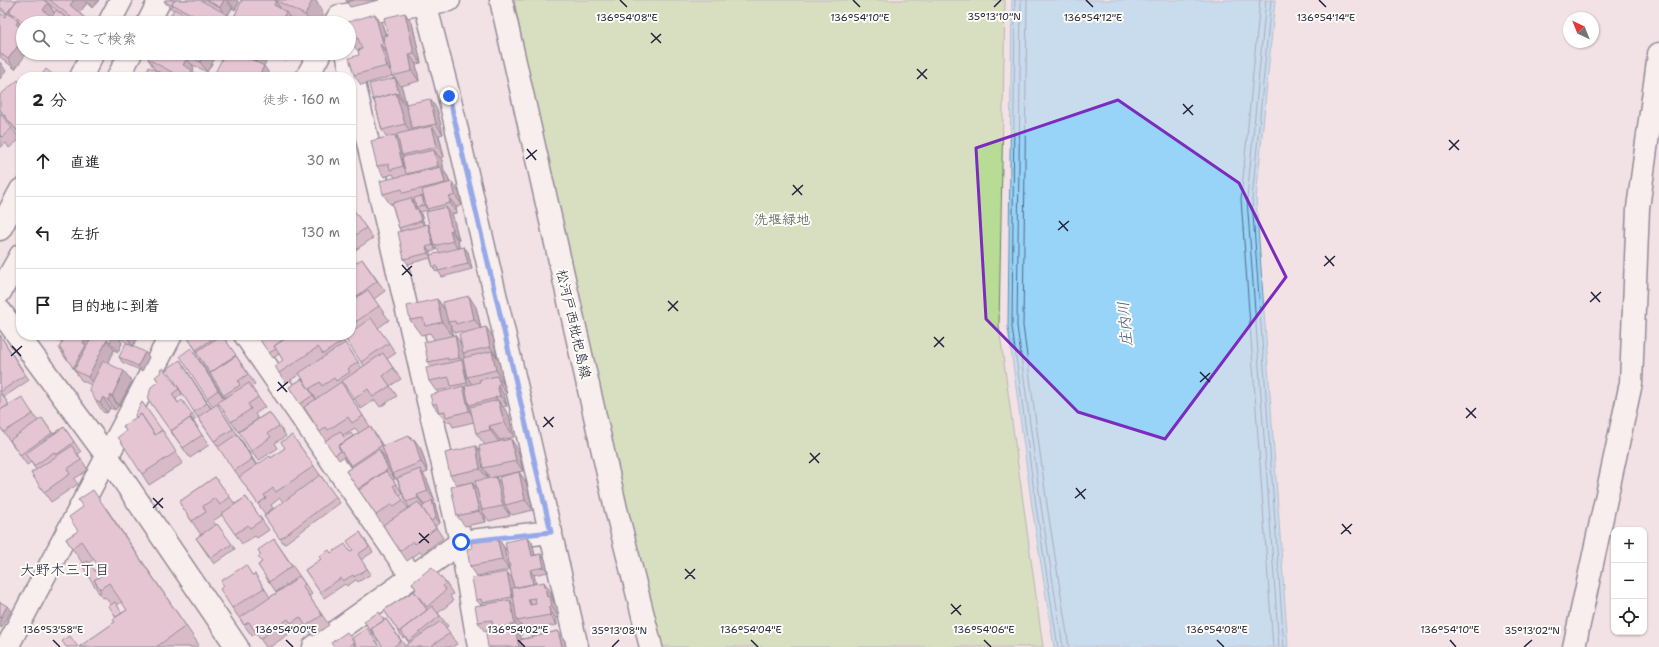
<!DOCTYPE html>
<html lang="ja">
<meta charset="utf-8">
<style>
:root{--surface:#fff;--page:#f6f6f6;--text:#202124;--muted:#757577;--line:#e0e0e0}
body{margin:0;font-family:"Shantell Sans","Klee One",sans-serif;background:var(--page);color:var(--text)}
.controls{position:absolute;right:12px;bottom:12px;display:grid;overflow:hidden;border-radius:8px;box-shadow:0 1px 3px #0004}
.controls button{width:36px;height:36px;display:grid;place-items:center;padding:0;border:0;border-bottom:1px solid var(--line);background:var(--surface);color:var(--text);font:20px sans-serif}
.compass{position:absolute;left:1563px;top:12px;width:36px;height:36px;border-radius:50%;background:var(--surface);box-shadow:0 1px 3px #0004;rotate:317deg}
.stop{position:absolute;width:12px;height:12px;margin:-9px;border:3px solid #2563eb;border-radius:50%;background:#fff}
.stop.end{background:#2563eb;border-color:#fff;box-shadow:0 1px 4px #0008}
.list{margin:0;padding:0;list-style:none}
h2{display:flex;justify-content:space-between;align-items:center;height:52px;margin:0;padding:0 16px;font-size:17px}
h2 small{font-size:13px;font-weight:400;color:var(--muted)}
.list li{display:grid;grid-template-columns:26px 1fr auto;gap:12px;align-items:center;box-sizing:border-box;height:72px;padding:0 16px;border-top:1px solid var(--line)}
.list b{display:block;font-size:15px;white-space:nowrap}
.list em{font-size:13px;font-style:normal;color:var(--muted)}
.icon{flex:none;width:22px;height:22px;fill:none;stroke:currentColor;stroke-width:2;stroke-linecap:round;stroke-linejoin:round}
.map{position:relative;flex:none;width:1659px;height:647px;overflow:hidden}
.search{position:absolute;background:var(--surface);box-shadow:0 1px 3px #0004;left:16px;top:16px;width:340px;height:44px;display:flex;align-items:center;gap:10px;box-sizing:border-box;padding:0 14px;border-radius:22px;color:var(--muted);font-size:15px}
.panel{position:absolute;background:var(--surface);box-shadow:0 1px 3px #0004;left:16px;top:72px;width:340px;height:268px;border-radius:16px}
.map>svg:first-child{display:block}
.green{fill:#b8db95;stroke:#6d7e68}
.water{fill:#97d4f8;stroke:#688dac}
.lines{fill:none;stroke-linecap:round;stroke-linejoin:round}
.shore{stroke:#516987;stroke-width:1}
.street-casing{stroke:#22223b;stroke-width:25}
.secondary-casing{stroke:#22223b;stroke-width:25}
.street{stroke:#fdfcf7;stroke-width:22}
.secondary{stroke:#fdfcf7;stroke-width:22}
.wall{fill:#b98ca2;stroke:#22223b;fill-rule:evenodd}
.shaded-wall{fill:#967284;stroke:#22223b}
.building{fill:#d7a3bc;stroke:#22223b;fill-rule:evenodd}
.route{stroke:#2563eb;stroke-width:5}
.marked{fill:none;stroke:#7b2cbf;stroke-width:3;stroke-linejoin:round}
.ticks{fill:none;stroke:#22223b;stroke-width:1.5}
.labels{text-anchor:middle;dominant-baseline:central;stroke-width:4;stroke-linejoin:round;paint-order:stroke}
.park-label{font-size:14px;fill:#4f5a56;stroke:#fdfcf7}
.street-label{font-size:14px;fill:#22223b;stroke:#fdfcf7}
.water-label{font-size:15px;font-style:italic;fill:#455774;stroke:#fdfcf7}
.neighbourhood-label{font-size:15px;fill:#22223b;stroke:#fdfcf7}
.ticks-label{font-size:10px;text-anchor:middle;fill:#22223b;stroke:#fdfcf7;stroke-width:4;stroke-linejoin:round;paint-order:stroke}
</style>
<div class="map">
<svg width="1659" height="647" viewBox="0 0 1659 647">
<rect width="100%" height="100%" fill="#f2e1e5"/>
<filter id="ink" filterUnits="userSpaceOnUse"><feTurbulence type="fractalNoise" baseFrequency=".025" numOctaves="2"/><feDisplacementMap in="SourceGraphic" scale="8" xChannelSelector="R" yChannelSelector="G"/><feConvolveMatrix kernelMatrix="1 2 1 2 8 2 1 2 1" color-interpolation-filters="sRGB"/></filter>
<g filter="url(#ink)">
<!-- green -->
<path class="green" d="M514 0H1005L999 327 1043 647H661L587 359Z"/>
<!-- water -->
<path class="water" d="M1012 0H1275L1256 199 1288 647H1054L1032 507 1008 327Z"/>
<g class="lines">
<!-- shore -->
<path class="shore" d="M1015 0 1012 327 1036 506 1058 647
M1021 0 1017 326 1041 506 1063 647
M1027 0 1023 326 1047 505 1069 647
M1260 0 1241 199 1273 647
M1266 0 1247 199 1279 647
M1271 0 1252 199 1284 647"/>
<defs>
<path id="street" d="M425 3 449 96 577 647
M109 23 121 0
M148 23 160 0
M335 23 339 16 449 0
M347 53 461 542 479 647
M81 77 93 53
M118 77 131 53
M307 77 320 53
M0 229 21 190
M0 292 21 255
M245 335 412 577
M7 647 171 335
M314 647 461 542 551 532
M1574 647 1631 383 1638 208 1659 54"/>
<path id="secondary" d="M501 0 616 509 651 647
M0 311 107 456 237 647"/>
</defs>
<!-- street casing -->
<use href="#street" class="street-casing"/>
<!-- secondary casing -->
<use href="#secondary" class="secondary-casing"/>
<!-- street -->
<use href="#street" class="street"/>
<!-- secondary -->
<use href="#secondary" class="secondary"/>
</g>
<!-- wall -->
<path class="wall" d="M0 0 48 3 55 13 73 23 44 0H99L92 8 87 3 79 13 84 17 88 23H23V26L19 23 15 69 0 57V13L5 17 6 14 0 10Z
M165 0H237L239 2 235 10 232 8 228 15 231 19 238 20 235 15 242 1 240 0H315L321 8 323 15 319 23H302L289 17 293 22 292 23H167L174 10 168 6 164 1Z
M346 0H379L350 7 347 2Z
M412 23 421 63 416 64 419 81 401 86 402 88 406 104H404L407 108 411 122 437 109 443 134 439 135 444 157 440 158 442 160 444 171 448 177 450 183 459 192 462 205 456 207 457 213 452 214 453 217 459 240H458L459 248 464 247 468 252 472 269 442 277 438 271 436 272 433 267 430 258 408 264 404 259 401 231 399 228 392 204H390L383 194 395 178 393 174 384 177 377 166 387 137 382 130 375 103 373 100 394 78 392 76 361 85 354 75 359 55 362 49 357 50 350 40 382 24 386 35ZM414 202H415L416 207 420 212 428 210V211L430 227 424 225 421 214 418 209H417ZM436 248 440 253 431 255 430 252 436 250Z
M152 53H218L216 56 212 54 215 58 207 72 191 64 194 68 193 71 197 77H169L155 70 148 59Z
M271 53H289L290 54 286 61Z
M21 83V136L0 111V95Z
M0 113 12 128 20 139 9 148 6 143 0 148Z
M353 209 373 238 351 253V210Z
M362 259 385 291 374 299 389 320 378 328 396 353 387 359 401 379 390 386 397 396 380 407 375 400 361 409 348 389 346 390 383 446 412 439 421 449 428 472 423 474 427 480 435 501 433 502 435 505 440 523 435 526 443 538 422 554 420 552 407 561 346 471 352 467 345 456 339 460 304 409 289 387 302 379 316 399 300 374 286 383 279 373 283 360 279 354 273 358 260 340H283L291 335H339L352 353 362 368 364 366 343 335H351V298L353 300 357 297 351 288ZM355 428 359 433 354 436 344 437 343 435ZM386 457 392 472 385 458ZM393 474 398 482 406 502 409 507 408 508 400 496 403 494 393 480 395 479Z
M437 299 445 309 476 307 481 328 493 337 497 357H496L499 361 503 381H501L505 386 507 394 504 395 507 406 503 407 509 415 514 437 500 440V442L511 439 518 450 523 471 490 478 486 472 488 479 500 483 519 472 526 482 533 510 512 515 508 510 510 516 489 521 484 514 486 522 465 526 457 516 472 482 477 488 479 481 457 485 450 475 480 452 485 445 476 433 474 422 453 427 450 421 446 422 433 405 453 389 452 388 436 391 429 381 431 367 428 362 434 339 430 333 421 335 410 320ZM451 326 455 333 461 331 462 333V345L453 335Z
M0 335 29 380 4 397 9 405 32 412 38 421 42 418 53 434 64 427 81 452 78 454 88 470 74 479 78 484 51 502 31 473 36 470 31 462 27 465 0 427Z
M49 335H139L133 346 119 338 122 343 118 352 114 350 107 363 132 381 119 406H118L115 410 110 408 107 413 103 412 96 401 91 385 81 380 68 359H66L59 348 62 343 50 338Z
M186 335H222L255 384 251 387 265 407 255 414 258 419 269 412 286 436 275 443 278 448 258 461 251 451 258 419 238 432 220 404 218 406 237 434 244 444 256 465 271 458 285 448 292 435 340 503 284 544 264 516 283 502 280 498 271 505 273 508 265 514 194 412 187 371 211 408 213 407 207 398 198 358 224 399 226 398 196 352H197Z
M119 357H149L142 371 122 362Z
M155 377 179 389 182 394 176 399 178 403 192 414 196 419 193 421 198 427 197 428 209 445 190 458 148 399 159 382Z
M142 402 183 463 149 485 142 474 126 431 136 418Z
M215 477 235 504 246 497 269 530 257 538 255 536 242 544 222 515 213 521 216 525 217 524 235 549 214 564 196 538 201 535 179 502Z
M106 508 199 645 196 647H79L115 622 116 617 111 605 105 597 103 598 99 593 83 564 66 539 78 531ZM94 559 104 574 99 577 89 563ZM122 602 127 610 122 613 117 605Z
M360 532 373 552 361 560 371 574 358 582 356 580 347 586 345 584 324 598 305 570 331 553 350 552 353 550Z
M497 537 504 547 509 570 477 576 470 566 472 548Z
M528 537 532 542 535 555 541 554 545 559 548 572 534 575 536 584 551 592 553 601 557 607 559 618H556L557 625 525 631 520 624 522 635H520L522 639 558 631 565 641 566 647H488L496 632 495 631 485 632 478 622 481 605 476 600 507 572 513 580Z
M274 539 312 594 309 596 329 625 313 636 307 628 298 633 296 629 270 647H266L256 633 252 636 232 608 252 575 255 574 270 597 294 581 293 580 276 592 258 565 262 562 261 555Z
M412 583H446L453 594 450 596 453 601 438 613 448 626 446 628 457 644 452 647H408L409 643 404 636 403 638 384 610 416 589Z
M386 619 406 647H383L379 641H378L364 621 384 620Z"/>
<!-- shaded-wall -->
<path class="shaded-wall" d="M74 0H84L87 3 77 16 70 5Z
M87 0H99L92 8Z
M224 0H226L232 8 228 15 234 23H223L226 17 220 7Z
M228 0H237L239 2 235 10Z
M275 0 283 12 274 5Z
M310 0H315L321 8 323 15 319 23H311L305 15Z
M48 3 55 14 50 20 43 10Z
M9 11 13 16 11 18 7 13Z
M286 12 293 22 292 23H280Z
M405 13 412 23 421 63 414 53Z
M375 14 382 24 391 53 383 43Z
M84 17 88 23H80Z
M18 21 23 29V34L16 24Z
M23 39V53H27L15 69 8 59Z
M380 44 388 54 394 76 387 66Z
M61 53H66L63 56Z
M205 53H212L215 58 207 72 200 62Z
M214 53H218L216 56Z
M258 53H271L261 71 254 61Z
M284 53H289L290 54 286 61 283 56Z
M409 54 416 64 419 81 412 71Z
M187 58 194 68 193 71 197 77H189L183 65Z
M0 62 6 71 0 79Z
M264 66 272 77H258Z
M395 78 402 88 406 104 399 94Z
M396 93 407 108 415 138 405 124Z
M430 99 437 109 443 134 436 124Z
M432 126 439 136 444 157 437 147Z
M395 135 403 145 402 155 407 162 408 174 403 166Z
M434 150 442 160 444 171 448 177 452 193 445 183 443 172 438 166Z
M452 182 459 192 462 205 455 195Z
M422 196 426 201 427 209 424 205Z
M449 197 456 207 457 213 450 203Z
M411 198 415 203 418 215 415 209Z
M446 207 453 217 459 240 452 230Z
M418 209 421 214 425 227 421 221Z
M428 224 431 230 434 246 436 250 433 245Z
M450 230 458 240 460 251 453 241Z
M426 247 430 252 432 258 428 253Z
M464 247 468 252 472 269 468 264Z
M469 296 476 307 481 329 474 319Z
M437 299 448 314V322L451 326 453 336 442 322Z
M486 327 493 337 497 357 490 347Z
M61 335H77L70 348Z
M87 335H100L75 370 73 368 83 343Z
M114 335H117L122 343 118 352 110 342Z
M127 335H139L133 346 126 336Z
M455 335 462 345 466 366 467 377 472 384 474 393 467 383 462 361 459 358Z
M107 340 114 350 95 387 88 377Z
M191 348 198 358 226 400 218 390Z
M492 351 499 361 503 381 496 370Z
M145 352 149 357 142 371 138 366Z
M180 360 187 371 214 413 207 403Z
M124 371 132 381 119 406 112 396Z
M497 376 505 386 507 394 500 384Z
M497 385 504 395 507 406 500 396Z
M463 386 471 397 469 405 474 412 476 421 469 411Z
M111 395 118 406 115 410 108 400Z
M103 397 110 408 107 413 100 403Z
M495 397 499 402 498 400 509 415 514 437 504 422 499 403Z
M489 426 500 440 501 445 490 430Z
M237 434 244 444 259 469 252 459Z
M409 436 416 445 414 439 421 449 428 472 421 462Z
M511 439 518 450 523 471 516 461Z
M476 446 483 456V468L486 472 488 479 480 469Z
M379 449 386 459 395 479 388 469Z
M420 469 427 480 435 501 428 491Z
M519 472 526 482 533 510 525 500Z
M496 477 503 487 505 505 508 510 510 516 503 506Z
M472 482 479 492 482 510 484 514 486 522 479 511Z
M417 495 424 505 425 508 418 498Z
M432 500 435 505 440 523 436 518Z
M497 537 504 547 509 570 502 560Z
M528 537 532 542 536 561 532 556Z
M541 554 545 559 548 572 544 567Z
M530 570 534 575 538 593 534 588Z
M507 572 515 582 519 608 512 597Z
M544 582 551 592 553 601 557 607 559 618 552 607 547 597Z
M528 599 535 609 530 605Z
M510 600 517 610V621L520 624 522 635 515 624Z
M7 606 11 611 1 628 0 626V619Z
M549 608 556 618 557 625 550 615Z
M515 629 522 639 524 647H519Z
M558 631 565 641 566 647H562Z"/>
<!-- building -->
<path class="building" d="M0 0H17L7 13 0 7Z
M17 0H43L48 3 43 10 52 17 56 10 73 23H25L9 11Z
M50 0H74L70 5 84 17 80 23H78Z
M165 0H175L172 4 173 6 164 1Z
M175 0H200L228 15 223 23H208L172 4Z
M206 0H224L220 7Z
M242 0H275L276 1 274 5 286 12 280 23H250L235 15Z
M275 0H312V1L305 15Z
M346 0H354L347 2Z
M174 9 201 23H167Z
M0 13 5 17 7 13 18 21 16 24 23 30V39L8 59 0 53Z
M405 13 414 53 409 54 412 71 392 76 383 36 388 35 384 18Z
M375 14 383 43 380 44 387 66 354 75 349 58 359 55 358 51 362 49 358 38 350 40 349 37V23H345Z
M232 17 243 23H228Z
M152 53H178L187 58 183 65 192 70 189 77H181L148 59Z
M183 53H205L200 62Z
M225 53H240L264 66 258 77H213Z
M240 53H258L254 61Z
M278 53H284L283 56Z
M149 67 168 77H144Z
M46 69 56 77H40Z
M395 78 399 94H397L396 93 374 99V100H373L369 84Z
M18 80 21 83V132L19 133 0 110V95Z
M396 93 405 124 382 130 374 99Z
M430 99 436 124 412 129 406 104Z
M0 113 12 128 2 137 0 135Z
M432 126 437 147 402 155 397 134Z
M395 135 403 166 390 170 389 164 377 166 371 141Z
M434 150 438 166 406 174 402 157Z
M441 167 445 183 403 193 402 189 383 194 380 181Z
M452 182 455 195 449 197 450 203 427 209 422 190Z
M422 196 424 205 416 207 414 198Z
M411 198 415 209H418L421 221 399 228 392 203Z
M446 207 452 230H450L453 241 434 246 426 212Z
M353 209 366 228 351 238V210Z
M428 224 433 245 426 247 428 253 404 259 398 232Z
M464 247 468 264 438 271 437 266 433 267 430 255Z
M362 259 377 281 357 296 351 288V266Z
M368 290 379 306 351 325V301Z
M469 296 474 319 456 324 455 321 448 322 443 302Z
M437 299 442 322 425 326 423 318 410 320 407 306Z
M371 318 389 343 361 362 344 337 346 335H351V332Z
M486 327 490 347 463 353 459 334Z
M0 335 25 375 0 392Z
M66 335H87L83 343 86 345 73 368 62 350 59 348Z
M93 335H114L110 342 107 340 88 377 74 370Z
M186 335H213L210 337 211 340 196 350Z
M222 335 236 355 225 362H226L210 373 196 352Z
M267 335H280L283 340 274 346 276 349 269 353 260 340Z
M291 335H339L343 341 323 354 318 347 279 373 275 366 283 360 274 346Z
M455 335 459 358 448 360V358L428 362 424 342Z
M126 343 145 352 138 366 119 357Z
M345 343 358 362 348 369 350 372 336 381 334 378 322 386 320 382 309 389 299 373Z
M191 348 218 390 207 398 180 356Z
M492 351 496 370 467 377 463 358Z
M383 353 393 368 383 376 390 386 373 397 368 389 354 399 342 381Z
M236 356 248 374 238 381 240 385 224 395 210 373Z
M180 360 207 403 194 412 167 369Z
M462 360 467 383 451 386 449 377 429 381 426 368Z
M103 361 124 371 112 396 111 395 108 400 103 397 100 403 96 401 89 389Z
M163 368 179 389 172 394 178 403 182 400 192 414 190 416 194 422 193 423 190 418 171 431 174 436 148 399 151 387 159 381 155 377 161 372 160 370Z
M497 376 500 384 497 385 500 396 495 397 496 398 469 405 465 386 480 382 479 380Z
M302 379 313 395 300 404 289 387Z
M341 382 363 416 352 423 348 417 328 430 326 427 320 432 304 407Z
M249 383 258 397 248 404 251 409 231 422 218 402Z
M463 386 469 411 446 417 445 411 439 412 436 403 433 405 430 395Z
M2 394 9 405 0 410V395Z
M22 397 33 414 4 432 0 427V410Z
M498 400 504 422 489 426 490 430 476 433 470 407Z
M142 402 164 433 162 430 155 435 141 414 136 418 135 415Z
M217 404 233 429 214 441 198 417Z
M269 412 279 426 268 433 271 437 251 451 239 432Z
M141 414 155 435 162 430 176 452 142 474 118 437 126 431 123 426Z
M42 418 52 433 20 455 10 440Z
M190 418 202 435 183 448 171 431Z
M370 426 382 445 351 466 338 446Z
M64 427 74 442 56 455 54 452 34 466 25 454Z
M340 431 344 437 351 433 353 436 338 446 341 451 335 455 325 441Z
M237 434 252 459 234 471 218 447Z
M292 435 314 466 276 492 273 488 264 495 266 498 258 504 239 477 270 456 271 458 285 448 281 442Z
M409 436 411 440 414 439 421 462 392 474 382 446Z
M511 439 516 461 483 468 479 446Z
M72 446 81 460 67 469 70 474 44 492 31 473Z
M476 446 480 469 450 475 445 453Z
M379 449 388 469 358 489 346 471Z
M420 469 428 491 417 495 418 498 406 502 397 478Z
M386 471 396 484 393 486 403 500 394 506 392 504 376 515 359 490Z
M519 472 525 500 505 505 499 477Z
M320 475 336 497 280 539 264 516Z
M215 477 230 497 220 505 215 498 203 506 206 512 192 521 179 502Z
M496 477 503 506 482 510 475 481Z
M472 482 479 511 457 516 451 487Z
M93 490 186 626 156 647H79L115 622 113 619 127 610 109 583 100 589 94 580 104 574 81 541 72 548 66 539 78 531 69 517 83 507 78 500Z
M246 497 262 520 250 528 248 525 235 534 221 514Z
M432 500 436 518 431 521 422 507Z
M418 502 436 528 415 544 413 541 400 551 383 525Z
M217 524 232 544 211 558 196 538Z
M360 532 369 547 358 554 367 569 354 577 353 575 343 581 341 578 320 592 305 570 321 559 319 557 329 550 331 553 345 544 350 552 353 550 347 541Z
M497 537 502 560 470 566 467 549 472 548 471 542Z
M528 537 532 556 541 554 544 567 530 570 533 584 514 588 505 542Z
M274 539 292 566 269 582 258 565 262 562 258 557 261 555 258 550Z
M88 561 99 577 94 580 101 592 99 593 81 564Z
M246 565 252 575 255 574 264 588 232 608 220 589 224 586 221 581Z
M432 567 446 583 443 586 446 590 427 607 414 591 416 589 412 583Z
M507 572 512 597 482 603 481 599 476 600 472 578Z
M299 576 305 584 302 586 322 615 306 626 300 617 291 623 288 619 260 639 249 622 244 625 240 618 294 581 293 580Z
M544 582 547 597 550 596 552 607 549 608 550 615 517 621 512 588ZM535 598 536 604 530 605 528 599Z
M414 591 427 610 400 631H401L399 632 384 610Z
M510 600 515 624 493 629 492 620 478 622 475 606Z
M0 602 7 606 0 619Z
M115 602 122 613 116 617 109 606Z
M432 606 440 616 409 641 400 631Z
M379 612 384 620 371 629 375 636H374L364 621Z
M386 619 401 641 393 647H383L371 629Z
M441 621 450 633 430 647H408L406 645Z
M367 628 380 647H358L352 638Z
M515 629 519 647H488L486 634Z
M558 631 562 647H522L520 640Z
M347 632 356 646H355L353 643 348 647H334L331 643Z
M70 636 78 647H66L62 641Z
M353 643 355 647H348Z"/>
</g>
<g class="lines" filter="url(#ink)">
<!-- route -->
<path class="route" d="M449 96 551 532 461 542"/>
</g>
<!-- marked area -->
<path d="M0 0H1659V647H0ZM1118 100 1239 183 1286 277 1165 439 1078 412 986 319 976 148Z" fill="#f2e1e5" fill-opacity=".55" fill-rule="evenodd"/>
<path class="marked" d="M1118 100 1239 183 1286 277 1165 439 1078 412 986 319 976 148Z"/>
<!-- ticks -->
<path class="ticks" d="M620 0 627 7M853 0 860 7M1086 0 1093 7M1319 0 1326 7M994 7 1001 0M651 33 661 43M651 43 661 34M917 69 927 79M917 79 927 69M1183 104 1193 115M1183 114 1193 105M1449 140 1459 150M527 149 536 160M1449 150 1459 140M526 159 537 150M793 185 802 195M792 195 803 185M1059 221 1068 231M1058 230 1069 221M1325 256 1334 266M402 265 412 276M1324 266 1335 256M402 275 412 266M1591 292 1600 302M668 301 678 311M1590 302 1601 292M668 311 678 301M934 337 944 347M12 346 21 356M934 347 944 337M11 356 22 346M1200 372 1210 382M278 382 287 392M1200 382 1210 373M277 391 288 382M1466 408 1476 418M544 417 553 427M1466 418 1476 408M543 427 554 417M810 453 819 463M809 463 820 453M1076 488 1085 499M153 498 163 508M1075 498 1086 489M153 508 163 498M1342 524 1351 534M419 533 429 543M1341 534 1352 524M419 543 429 534M685 569 695 579M685 579 695 569M951 604 961 615M951 614 961 605M53 640 60 647M286 640 293 647M518 640 525 647M751 640 758 647M984 640 991 647M1217 640 1224 647M1450 640 1456 647M612 647 619 640M1524 647 1532 640"/>
<g class="labels">
<!-- park labels -->
<g class="park-label">
<text x="782" y="219">洗堰緑地</text>
</g>
<!-- street labels -->
<g class="street-label">
<text transform="translate(574 324) rotate(77)">松河戸西枇杷島線</text>
</g>
<!-- water labels -->
<g class="water-label">
<text transform="translate(1125 324) rotate(-95)">庄内川</text>
</g>
<!-- neighbourhood labels -->
<g class="neighbourhood-label">
<text x="65" y="570">大野木三丁目</text>
</g>
</g>
<g class="ticks-label">
<text x="994" y="20">35°13'10"N</text>
<text x="1093" y="21">136°54'12"E</text>
<text x="627" y="21">136°54'08"E</text>
<text x="860" y="21">136°54'10"E</text>
<text x="1326" y="21">136°54'14"E</text>
<text x="53" y="633">136°53'58"E</text>
<text x="286" y="633">136°54'00"E</text>
<text x="518" y="633">136°54'02"E</text>
<text x="751" y="633">136°54'04"E</text>
<text x="984" y="633">136°54'06"E</text>
<text x="1217" y="633">136°54'08"E</text>
<text x="1450" y="633">136°54'10"E</text>
<text x="619" y="634">35°13'08"N</text>
<text x="1532" y="634">35°13'02"N</text>
</g>
</svg>
<div class="controls">
<button>+</button>
<button>−</button>
<button><svg class="icon" aria-label="locate" viewBox="0 0 24 24"><circle cx="12" cy="12" r="6"/><path d="M12 2v4M12 18v4M2 12h4M18 12h4"/></svg></button>
</div>
<svg class="compass" viewBox="-18 -18 36 36"><path d="M0-13l5 13h-10z" fill="#e53935"/><path d="M0 13l5-13h-10z" fill="#757577"/></svg>
<div class="stop" style="left:461px;top:542px"></div>
<div class="stop end" style="left:449px;top:96px"></div>
<div class="search"><svg class="icon" aria-label="search" viewBox="0 0 24 24"><circle cx="10" cy="10" r="6"/><path d="M15 15l6 6"/></svg>ここで検索</div>
<section class="panel">
<h2>2 分<small>徒歩 · 160 m</small></h2>
<ul class="list">
<li><svg class="icon" aria-label="ahead" viewBox="0 0 24 24"><path d="M12 20V5M6 11l6-6 6 6"/></svg><div><b>直進</b></div><em>30 m</em></li>
<li><svg class="icon" aria-label="left" viewBox="0 0 24 24"><path d="M17 20v-9H6M10 6l-5 5 5 5"/></svg><div><b>左折</b></div><em>130 m</em></li>
<li><svg class="icon" aria-label="arrive" viewBox="0 0 24 24"><path d="M6 21V4h12l-3 4 3 4H6"/></svg><div><b>目的地に到着</b></div></li>
</ul>
</section>
</div>
